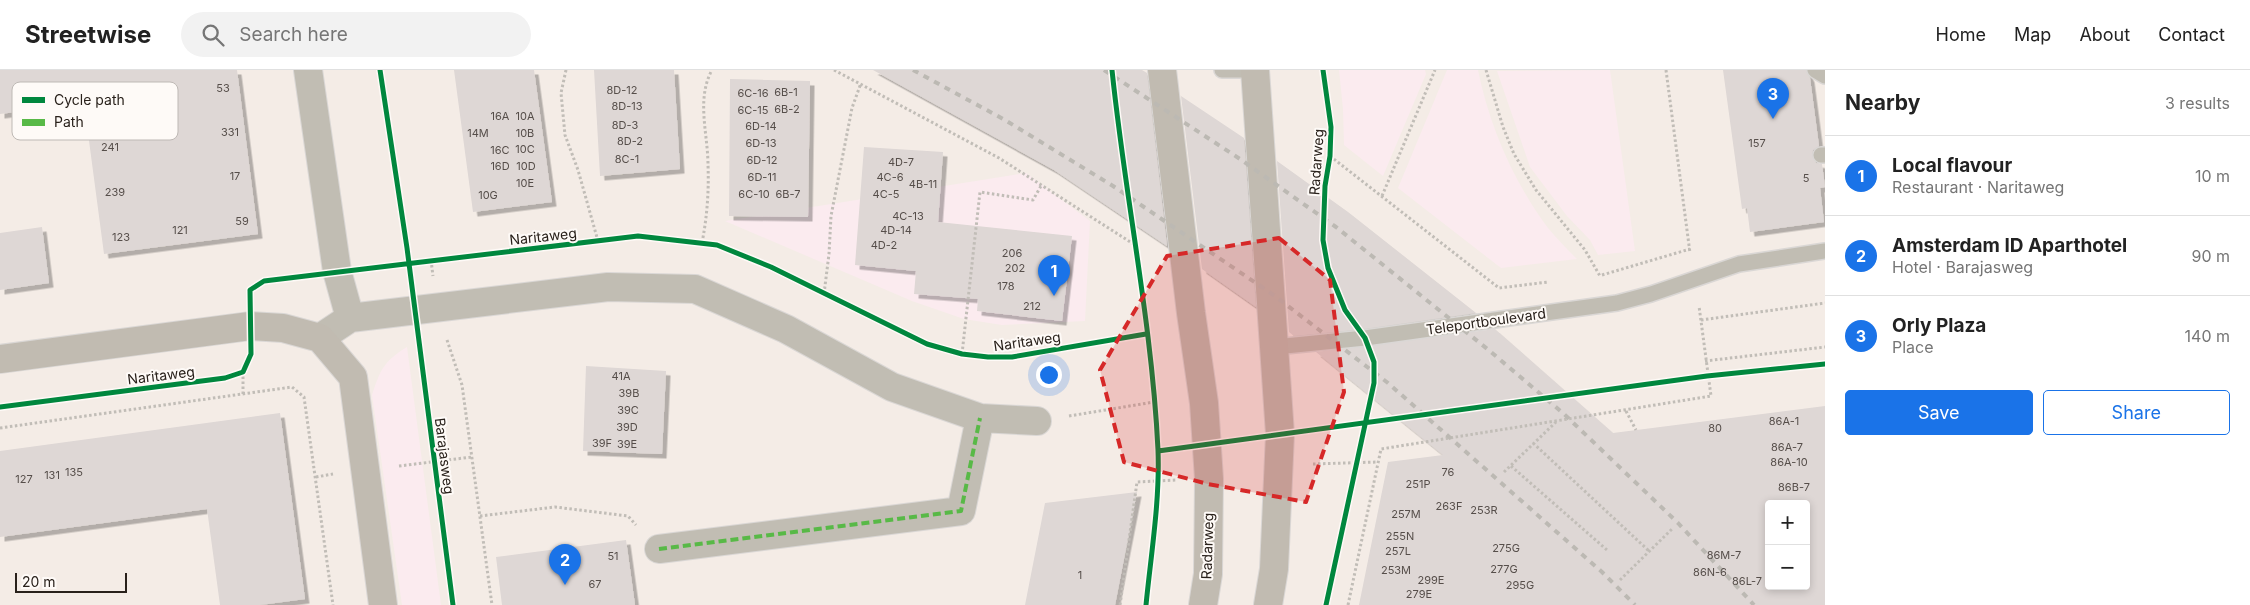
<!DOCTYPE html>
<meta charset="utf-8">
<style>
:root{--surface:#fff;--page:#f2f2f2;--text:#222;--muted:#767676;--line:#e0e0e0;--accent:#1a73e8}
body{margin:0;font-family:Inter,sans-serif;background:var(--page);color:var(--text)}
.controls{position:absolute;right:15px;bottom:15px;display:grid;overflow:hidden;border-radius:5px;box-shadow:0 2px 8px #0003}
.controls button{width:45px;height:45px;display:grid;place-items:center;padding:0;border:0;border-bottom:1px solid var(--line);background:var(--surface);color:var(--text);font:25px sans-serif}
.scale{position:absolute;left:15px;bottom:12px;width:112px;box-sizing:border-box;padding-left:5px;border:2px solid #29211b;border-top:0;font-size:14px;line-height:18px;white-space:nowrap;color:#29211b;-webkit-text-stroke:4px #fefaf7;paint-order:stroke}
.you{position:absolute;left:1048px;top:304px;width:18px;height:18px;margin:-12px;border:4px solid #fff;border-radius:50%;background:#1a73e8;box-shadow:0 0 0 8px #1a73e833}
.badge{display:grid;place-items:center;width:32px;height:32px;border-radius:50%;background:var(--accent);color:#fff;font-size:16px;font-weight:700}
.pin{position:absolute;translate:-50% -41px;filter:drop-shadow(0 1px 2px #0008)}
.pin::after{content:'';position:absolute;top:26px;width:18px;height:15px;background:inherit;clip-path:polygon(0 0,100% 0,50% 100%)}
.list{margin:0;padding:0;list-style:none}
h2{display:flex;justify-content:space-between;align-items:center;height:65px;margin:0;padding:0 20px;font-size:21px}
h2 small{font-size:16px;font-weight:400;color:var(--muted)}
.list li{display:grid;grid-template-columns:32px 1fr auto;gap:15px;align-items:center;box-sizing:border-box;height:80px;padding:0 20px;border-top:1px solid var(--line)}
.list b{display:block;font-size:19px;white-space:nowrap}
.list p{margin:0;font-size:16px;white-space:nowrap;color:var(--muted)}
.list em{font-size:16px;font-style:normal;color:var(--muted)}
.actions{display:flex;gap:10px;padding:15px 20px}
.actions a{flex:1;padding:11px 0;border:1px solid var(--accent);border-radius:5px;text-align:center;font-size:18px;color:var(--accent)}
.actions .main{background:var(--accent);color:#fff}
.icon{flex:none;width:28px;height:28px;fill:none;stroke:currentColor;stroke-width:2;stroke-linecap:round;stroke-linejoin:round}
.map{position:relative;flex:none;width:1825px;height:535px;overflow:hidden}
header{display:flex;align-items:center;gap:30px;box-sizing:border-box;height:70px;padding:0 25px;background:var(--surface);border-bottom:1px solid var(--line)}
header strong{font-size:24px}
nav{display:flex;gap:28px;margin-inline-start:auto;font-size:18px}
.search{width:350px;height:45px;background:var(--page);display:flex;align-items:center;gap:12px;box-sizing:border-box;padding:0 18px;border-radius:28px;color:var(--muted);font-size:19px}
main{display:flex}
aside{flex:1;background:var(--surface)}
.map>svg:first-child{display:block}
.built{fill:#f4ece6;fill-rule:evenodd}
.green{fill:#fbebef}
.building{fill:#ded7d5;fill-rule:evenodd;filter:url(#shadow)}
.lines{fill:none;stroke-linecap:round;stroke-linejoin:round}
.lane-casing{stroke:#dad7d5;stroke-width:18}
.street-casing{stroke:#dad7d5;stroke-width:30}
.secondary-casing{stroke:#dad7d5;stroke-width:30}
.path{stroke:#c1bdb7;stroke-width:3;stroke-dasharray:2.5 2.5;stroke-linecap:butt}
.lane{stroke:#c1bdb3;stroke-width:15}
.street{stroke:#c1bdb3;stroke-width:28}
.secondary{stroke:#c1bbb1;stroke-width:28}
.rail{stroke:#bcb9b3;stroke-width:4;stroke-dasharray:6 6;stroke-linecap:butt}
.quiet{stroke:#58b947;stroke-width:4;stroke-dasharray:8 4;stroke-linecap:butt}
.cycleway-casing{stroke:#fefaf7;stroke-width:8}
.cycleway{stroke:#00873e;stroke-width:5}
.marked{fill:#d62828;fill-opacity:0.2;stroke:#d62828;stroke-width:4;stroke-dasharray:10 6;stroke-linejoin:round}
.labels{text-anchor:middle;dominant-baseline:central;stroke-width:4;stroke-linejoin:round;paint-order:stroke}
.number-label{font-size:11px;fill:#564e4a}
.street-label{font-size:14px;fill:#29211b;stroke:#fefaf7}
.key{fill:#fefaf7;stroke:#beb9b5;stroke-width:1}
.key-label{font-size:14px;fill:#29211b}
</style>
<header>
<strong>Streetwise</strong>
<div class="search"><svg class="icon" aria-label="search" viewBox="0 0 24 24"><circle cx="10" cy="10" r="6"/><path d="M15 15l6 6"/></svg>Search here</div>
<nav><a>Home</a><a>Map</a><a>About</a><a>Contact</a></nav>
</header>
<main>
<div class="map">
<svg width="1825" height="535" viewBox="0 0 1825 535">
<defs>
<filter id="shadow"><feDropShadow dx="4.5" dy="4.5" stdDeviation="0" flood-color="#0004"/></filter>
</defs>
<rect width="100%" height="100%" fill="#fdfaf8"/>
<!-- built -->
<path class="built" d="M0 0H1825V535H0ZM1769 434H1806V516H1769Z"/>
<!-- green -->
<path class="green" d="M1339 0H1425L1426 4 1383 106 1344 75 1343 39Z
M1447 0H1478C1489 55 1514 113 1548 158 1557 169 1567 179 1577 189L1501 198 1398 118Z
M1610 0 1635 181 1598 185 1590 170 1567 146 1530 97 1497 1Z
M1026 103 1090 151 1085 251 1002 255 964 249 912 231 725 151Z
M407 277 441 535H402L372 325C380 300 384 291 407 277Z"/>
<!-- building -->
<path class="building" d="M0 0H237L258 164 104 184 84 33 0 44Z
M454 0H534L552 132 473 142Z
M594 0H674L680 99 600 106Z
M873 0H1142L1147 3 1167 176 1054 100Z
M1723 0H1806L1810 8 1819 76 1813 80 1812 85 1816 93 1822 94 1825 117 1820 118 1824 152 1750 162 1747 138 1742 139Z
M730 9 810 11 808 147 729 146Z
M1181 26 1244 68 1256 237 1202 199Z
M864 77 943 82 938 152 1072 166 1062 251 977 241 978 229 914 224 916 201 855 195Z
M1277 91 1348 142 1476 243 1364 259 1294 266 1289 262Z
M42 157 49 213 0 220V163Z
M1495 259 1613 363 1825 336V535H1359L1388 392 1443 385 1316 282ZM1769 434H1806V516H1769Z
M586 296 666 301 662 384 583 381Z
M280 343 305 529 260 535H220L207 439 0 467V381Z
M1137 422 1115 535H1025L1045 433Z
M626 470 635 535H502L496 487Z"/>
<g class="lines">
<defs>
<path id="lane" d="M1222 0H1255
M1815 0 1825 6
M1821 85H1825
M1275 277 1365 268 1617 233 1651 224 1739 194 1825 181"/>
<path id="street" d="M308 0 337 201 350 248 320 268
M350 248 608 217 695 219 786 259 892 317 980 348 1037 351
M659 479 961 441 980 348"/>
<path id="secondary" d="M1162 0 1191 243 1204 333 1209 409 1208 504 1203 535
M1255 0 1280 364 1274 499 1268 535
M0 289 250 256 283 258 320 268 353 307 383 535"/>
</defs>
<!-- lane casing -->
<use href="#lane" class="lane-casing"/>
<!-- street casing -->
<use href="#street" class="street-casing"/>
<!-- secondary casing -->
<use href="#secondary" class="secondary-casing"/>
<!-- path -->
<path class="path" d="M566 0 561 23 565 65 578 100 598 171
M834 0 999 88 1135 175
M1486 0 1503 57 1514 84 1536 120 1585 180 1600 206
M1666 0 1690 183
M1330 86 1499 218 1548 212
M1382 126 1435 0
M702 173C707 147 709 122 708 95 708 64 696 29 712 0
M431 190 433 206
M1602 205 1690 179
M824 224 829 184 831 146 852 38 861 13
M1701 250 1825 233
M447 270 462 315 492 535
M962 284 980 122 1033 130 1041 116
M1705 291 1825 277
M243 324V302
M1626 341 1636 360
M1069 346 1154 332
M0 358 292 317 304 327 333 535
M1533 373 1649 481
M1313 394 1377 392
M399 396 472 387
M1511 396 1607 480
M1504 402 1556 352
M316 407 333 404
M480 446 555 437 628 446 636 455
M1620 510 1673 458
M1120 535 1137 412 1176 410
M1348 535 1381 379 1711 326 1699 236"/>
<!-- lane -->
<use href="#lane" class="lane"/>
<!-- street -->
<use href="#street" class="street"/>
<!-- secondary -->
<use href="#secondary" class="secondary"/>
<!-- rail -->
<path class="rail" d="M913 0 1005 50 1113 116 1275 226 1388 313 1602 502 1635 535
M1104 0 1240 89 1336 157 1491 282 1564 344 1678 453 1754 535"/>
<!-- quiet -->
<path class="quiet" d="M659 479 961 441 980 348"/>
<defs>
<path id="cycleway" d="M380 0 407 178 453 535
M1112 0C1125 127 1152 253 1158 380 1160 431 1151 484 1146 535
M1323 0 1331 57 1330 86 1325 116 1323 170 1328 198 1345 240 1365 268 1374 292V313L1326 535
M0 337 225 308 243 302 251 284 250 220 264 211 638 166 717 175 771 197 927 274 962 284 988 287H1012L1146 264
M1158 381 1707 306 1825 294"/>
</defs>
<!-- cycleway casing -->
<use href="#cycleway" class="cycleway-casing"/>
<!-- cycleway -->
<use href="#cycleway" class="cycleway"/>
</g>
<!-- marked area -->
<path class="marked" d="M1279 168 1330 210 1344 322 1306 432 1208 414 1124 392 1100 300 1167 186Z"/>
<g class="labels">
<!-- number labels -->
<g class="number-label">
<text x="223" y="18">53</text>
<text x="622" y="20">8D-12</text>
<text x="786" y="22">6B-1</text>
<text x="753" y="23">6C-16</text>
<text x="627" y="36">8D-13</text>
<text x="787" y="39">6B-2</text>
<text x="753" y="40">6C-15</text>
<text x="500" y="46">16A</text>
<text x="525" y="46">10A</text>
<text x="625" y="55">8D-3</text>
<text x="761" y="56">6D-14</text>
<text x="230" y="62">331</text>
<text x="478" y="63">14M</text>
<text x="525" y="63">10B</text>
<text x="630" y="71">8D-2</text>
<text x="761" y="73">6D-13</text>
<text x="1757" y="73">157</text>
<text x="110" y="77">241</text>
<text x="525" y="79">10C</text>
<text x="500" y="80">16C</text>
<text x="627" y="89">8C-1</text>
<text x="762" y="90">6D-12</text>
<text x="901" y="92">4D-7</text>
<text x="500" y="96">16D</text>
<text x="526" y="96">10D</text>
<text x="235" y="106">17</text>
<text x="762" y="107">6D-11</text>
<text x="890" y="107">4C-6</text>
<text x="1806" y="108">5</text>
<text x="525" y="113">10E</text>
<text x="923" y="114">4B-11</text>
<text x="115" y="122">239</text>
<text x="754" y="124">6C-10</text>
<text x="788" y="124">6B-7</text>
<text x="886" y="124">4C-5</text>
<text x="488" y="125">10G</text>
<text x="908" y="146">4C-13</text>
<text x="242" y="151">59</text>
<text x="180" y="160">121</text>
<text x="896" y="160">4D-14</text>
<text x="121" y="167">123</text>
<text x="884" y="175">4D-2</text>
<text x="1012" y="183">206</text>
<text x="1015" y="198">202</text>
<text x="1006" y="216">178</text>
<text x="1032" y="236">212</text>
<text x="621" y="306">41A</text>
<text x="629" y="323">39B</text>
<text x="628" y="340">39C</text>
<text x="1784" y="351">86A-1</text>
<text x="627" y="357">39D</text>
<text x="1715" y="358">80</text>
<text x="602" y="373">39F</text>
<text x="627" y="374">39E</text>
<text x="1787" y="377">86A-7</text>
<text x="1789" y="392">86A-10</text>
<text x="74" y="402">135</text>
<text x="1448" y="402">76</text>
<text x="52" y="405">131</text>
<text x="24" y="409">127</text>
<text x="1418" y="414">251P</text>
<text x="1794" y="417">86B-7</text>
<text x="1449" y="436">263F</text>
<text x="1484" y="440">253R</text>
<text x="1406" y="444">257M</text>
<text x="1400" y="466">255N</text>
<text x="1506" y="478">275G</text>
<text x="1398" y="481">257L</text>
<text x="1724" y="485">86M-7</text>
<text x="613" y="486">51</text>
<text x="1504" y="499">277G</text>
<text x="1396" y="500">253M</text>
<text x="1710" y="502">86N-6</text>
<text x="1080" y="505">1</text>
<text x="1431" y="510">299E</text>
<text x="1747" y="511">86L-7</text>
<text x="595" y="514">67</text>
<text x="1520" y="515">295G</text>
<text x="1419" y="524">279E</text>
</g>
<!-- street labels -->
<g class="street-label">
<text transform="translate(1316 92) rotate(-86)">Radarweg</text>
<text transform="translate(543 166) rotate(-6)">Naritaweg</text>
<text transform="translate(1486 251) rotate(-8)">Teleportboulevard</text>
<text transform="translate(1027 271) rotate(-8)">Naritaweg</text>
<text transform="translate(161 305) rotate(-7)">Naritaweg</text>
<text transform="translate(445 386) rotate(83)">Barajasweg</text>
<text transform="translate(1207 476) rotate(-88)">Radarweg</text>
</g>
</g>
<!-- legend -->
<rect x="12" y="12" width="166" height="58" rx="8" class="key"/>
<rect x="22" y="27" width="23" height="6" fill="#00873e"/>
<rect x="22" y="49" width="23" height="7" fill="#58b947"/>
<g class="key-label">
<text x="54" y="35">Cycle path</text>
<text x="54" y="57">Path</text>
</g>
</svg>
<div class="controls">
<button>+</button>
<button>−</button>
</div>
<div class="scale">20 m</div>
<div class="you"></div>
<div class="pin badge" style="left:1054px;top:226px">1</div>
<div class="pin badge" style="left:565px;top:515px">2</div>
<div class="pin badge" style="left:1773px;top:49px">3</div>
</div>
<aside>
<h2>Nearby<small>3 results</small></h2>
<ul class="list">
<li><span class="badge">1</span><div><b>Local flavour</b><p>Restaurant · Naritaweg</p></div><em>10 m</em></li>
<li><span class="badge">2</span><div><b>Amsterdam ID Aparthotel</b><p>Hotel · Barajasweg</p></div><em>90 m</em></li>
<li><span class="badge">3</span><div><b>Orly Plaza</b><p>Place</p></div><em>140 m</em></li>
</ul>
<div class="actions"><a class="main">Save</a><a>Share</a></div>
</aside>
</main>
